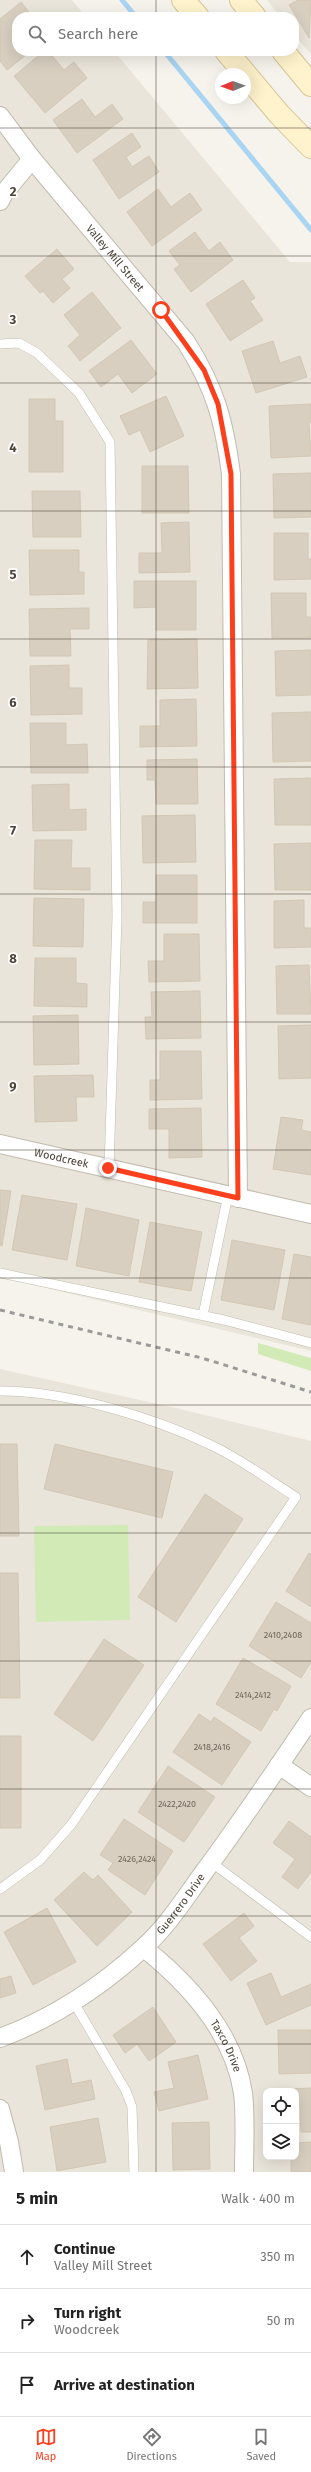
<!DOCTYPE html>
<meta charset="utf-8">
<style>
:root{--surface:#fff;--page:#f6f6f6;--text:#222;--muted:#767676;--line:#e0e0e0;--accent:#fc3f1d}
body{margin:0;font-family:"Fira Sans",sans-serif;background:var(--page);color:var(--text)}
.controls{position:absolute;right:12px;bottom:12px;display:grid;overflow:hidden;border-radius:8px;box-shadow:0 4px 16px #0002}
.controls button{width:36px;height:36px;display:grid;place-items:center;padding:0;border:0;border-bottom:1px solid var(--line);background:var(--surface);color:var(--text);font:20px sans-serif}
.compass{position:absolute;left:215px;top:68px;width:36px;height:36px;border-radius:50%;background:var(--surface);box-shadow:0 4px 16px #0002;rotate:269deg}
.stop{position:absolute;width:12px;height:12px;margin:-9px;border:3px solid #fc3f1d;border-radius:50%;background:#fff}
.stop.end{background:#fc3f1d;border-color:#fff;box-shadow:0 1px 4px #0008}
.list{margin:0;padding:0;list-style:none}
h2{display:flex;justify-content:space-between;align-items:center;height:52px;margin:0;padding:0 16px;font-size:17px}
h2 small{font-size:13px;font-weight:400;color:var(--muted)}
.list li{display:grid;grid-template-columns:26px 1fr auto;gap:12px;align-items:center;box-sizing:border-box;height:64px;padding:0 16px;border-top:1px solid var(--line)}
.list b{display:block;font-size:15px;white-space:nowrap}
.list p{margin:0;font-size:13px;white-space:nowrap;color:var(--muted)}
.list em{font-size:13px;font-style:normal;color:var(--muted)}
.icon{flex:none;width:22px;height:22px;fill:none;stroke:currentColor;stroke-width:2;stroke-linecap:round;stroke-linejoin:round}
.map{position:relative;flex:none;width:311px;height:2172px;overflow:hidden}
.search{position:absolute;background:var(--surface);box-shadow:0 4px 16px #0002;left:12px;right:12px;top:12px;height:44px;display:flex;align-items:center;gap:10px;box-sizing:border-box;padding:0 14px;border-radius:16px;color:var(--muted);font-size:15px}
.sheet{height:244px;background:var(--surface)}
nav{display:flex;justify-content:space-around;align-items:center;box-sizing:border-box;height:56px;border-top:1px solid var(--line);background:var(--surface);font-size:11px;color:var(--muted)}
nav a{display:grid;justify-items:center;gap:2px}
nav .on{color:var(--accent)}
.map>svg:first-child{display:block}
.residential{fill:#eae5da;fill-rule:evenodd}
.green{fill:#d2eab5}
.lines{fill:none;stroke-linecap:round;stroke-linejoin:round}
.stream{stroke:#a9d4f2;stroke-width:5}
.building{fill:#d8cfc1;stroke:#d3c7b4}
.service-casing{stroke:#c2bbae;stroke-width:10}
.minor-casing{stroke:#c2bbae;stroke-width:20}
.secondary-casing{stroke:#d6c79b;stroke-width:24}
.service{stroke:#fff;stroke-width:9}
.minor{stroke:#fff;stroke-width:18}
.secondary{stroke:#fff3cd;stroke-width:22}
.rail{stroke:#9a9a9a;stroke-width:3;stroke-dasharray:5 5;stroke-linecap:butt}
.route{stroke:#fc3f1d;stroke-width:5}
.grid{fill:none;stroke:#4b4439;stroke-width:1;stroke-opacity:0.55}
.labels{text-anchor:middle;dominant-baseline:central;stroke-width:3.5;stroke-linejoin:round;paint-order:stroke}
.number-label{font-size:9px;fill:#6e675b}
.street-label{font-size:11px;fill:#4b4439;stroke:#fff}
.grid-label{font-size:13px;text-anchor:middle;font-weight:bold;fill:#4b4439;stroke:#fff;stroke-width:3.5;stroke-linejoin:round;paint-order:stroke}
</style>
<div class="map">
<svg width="311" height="2172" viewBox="0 0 311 2172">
<rect width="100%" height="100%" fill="#f6f3ec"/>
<!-- residential -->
<path class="residential" d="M0 0H72L86 17H17V51H114L290 262H311V1351L0 1277Z
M267 0H311V54L294 35V17H280Z
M0 1369 176 1408 311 1441V2172H0ZM266 2091H296V2157H266Z"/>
<!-- green -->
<path class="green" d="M258 1343 311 1358V1371L258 1354Z
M128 1525 130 1620 36 1622 34 1526Z"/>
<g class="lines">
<!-- stream -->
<path class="stream" d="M122 0 136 17
M164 51 311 230"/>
</g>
<!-- building -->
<path class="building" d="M298 0H311L309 38 289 5Z
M21 2 33 17H17V51H31L7 70 0 61V19Z
M44 51H48L64 70 74 62 87 78 45 113 14 76Z
M82 99 95 117 112 104 123 119 77 153 53 120Z
M132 133 141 147 126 157 132 167 149 156 159 172 119 199 93 160Z
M158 189 171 207 190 193 202 210 152 246 127 212Z
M195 232 209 251 220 242 233 260 191 292 174 269 180 265 169 251Z
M57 249 74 269 62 279 70 288 53 303 43 291 40 293 25 276Z
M243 280 255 298 250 301 263 320 230 341 206 304Z
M92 292 121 328 80 361 68 346 80 335 64 315Z
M131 340 157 374 132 393 118 374 101 387 89 371Z
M273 341 280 363 300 356 307 377 256 393 242 351Z
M166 396 184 436 150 452 140 430 129 435 120 416Z
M29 399H55V421H63V472H29Z
M311 404V422H309L311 456 271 458 269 406Z
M142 466H188L189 513H142Z
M311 473V517L274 518 273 474Z
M32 491H80L81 537H33Z
M189 522 190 572 139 573V553H162L161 523Z
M274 533H308V559H311V579L274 580Z
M29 550H79V572H84V594L30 595Z
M134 581H196V630H156V607L134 608Z
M271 593H306V617H311V638H272Z
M89 608V629H70L71 656H30L29 609Z
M197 639 198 688 147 689 148 640Z
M311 650V695L276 696 275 651Z
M69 665V688H82V714L31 715 30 666Z
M196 699 197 746 140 747V726H160V700Z
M311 712V761L273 762 272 713Z
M30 723H66V745L87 744 88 773H31Z
M197 759 198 804H156L155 780H147V760Z
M311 778V825H275L274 779Z
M69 784V810L86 809V830L33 831 32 785Z
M195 815 196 862 143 863 142 816Z
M35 840H72L71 868H90V890L34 889Z
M311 843V890H275L274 844Z
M156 875H197V923H143V902H156Z
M34 898 84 899 83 947 33 946Z
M304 900V928H311V947L274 948V901Z
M164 934H199L200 981 149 982 148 961H164Z
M35 958H76V983L87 984V1007L34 1006Z
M309 965 311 1014H277L276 966Z
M200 991 201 1038 146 1039 145 1017H152L151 992Z
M78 1015 79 1064 34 1065 33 1016Z
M311 1025V1078L279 1079 278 1026Z
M160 1051H201L202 1099 150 1100V1080H160Z
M93 1075 94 1097H76L77 1121 35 1122 34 1076Z
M201 1108 202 1157 169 1158V1129H149V1109Z
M281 1117 303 1120 301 1130 311 1132V1175L273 1169Z
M0 1190 11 1191 2 1246 0 1245Z
M22 1195 77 1204 67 1260 12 1250Z
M86 1208 139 1220 129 1276 76 1266Z
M150 1222 202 1232 191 1291 139 1282Z
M232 1240 285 1250 274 1310 221 1300Z
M294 1254 311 1257V1325L282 1319Z
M0 1444H17L19 1536H0Z
M55 1444 173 1472 162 1518 44 1489Z
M205 1494 243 1519 176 1622 138 1597Z
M309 1553 311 1554V1607L286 1591Z
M0 1573H18L20 1698H0Z
M276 1602 311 1623V1662L301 1678 249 1646Z
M104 1639 144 1665 93 1741 54 1714Z
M243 1658 291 1686 277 1711 274 1709 261 1731 216 1704Z
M199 1714 211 1722 214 1717 251 1742 222 1785 173 1752Z
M0 1736H21V1828H0Z
M168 1766 215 1797 184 1842 138 1812Z
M124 1819 173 1851 145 1895 108 1870 113 1863 100 1855Z
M289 1821 311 1837V1872L298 1889 282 1877 295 1859 273 1843Z
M84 1872 93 1880 98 1875 132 1912 97 1946 54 1900Z
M47 1908 76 1962 33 1985 4 1932Z
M244 1913 254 1926 239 1938 257 1961 231 1981 203 1944Z
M271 1973 281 1997 311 1984V2005L266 2025 247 1983Z
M11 1976 16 1993 0 1998V1979Z
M153 2007 176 2042 149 2061 137 2044 125 2053 113 2035Z
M278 2030H311V2073L279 2074Z
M198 2055 208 2099 159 2111 154 2092 174 2088 168 2062Z
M67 2059 72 2084 91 2080 95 2099 45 2110 36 2066Z
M311 2088V2132H301L300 2106H296V2091H287V2089Z
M98 2118 106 2162 57 2171 50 2127Z
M209 2122 210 2169 173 2170 172 2123Z
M311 2142V2172H291V2157H296V2143Z"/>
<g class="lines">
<defs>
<path id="service" d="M0 344 19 343 37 353 79 393 110 442 117 917 109 1168
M0 1273 224 1320 311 1343
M203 1315 228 1195
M0 1391C67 1391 153 1417 213 1446 242 1460 269 1480 296 1497L71 1825 40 1860 0 1889
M211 1862 311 1937
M73 2001 126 2091 132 2107 134 2172"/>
<g id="minor">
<path id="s1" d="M0 116 32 159 186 342C215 388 224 420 231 474L238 1198"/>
<path d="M0 201 4 193 32 159"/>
<path id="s2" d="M0 1144 311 1214"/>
<path d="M279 1765 311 1787"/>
<path id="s3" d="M144 1948C189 1984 234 2034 243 2093 246 2118 244 2146 244 2172"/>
<path id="s4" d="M0 2038C53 2018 102 1986 143 1948 167 1927 185 1898 204 1872 241 1822 276 1770 311 1718"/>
<path d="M0 2109 9 2142 14 2172"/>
</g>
<path id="secondary" d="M183 0 198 17
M241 0 255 17
M226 51 279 114 311 147
M283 51 311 85"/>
</defs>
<!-- service casing -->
<use href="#service" class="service-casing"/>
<!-- minor casing -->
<use href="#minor" class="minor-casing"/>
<!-- secondary casing -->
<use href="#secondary" class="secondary-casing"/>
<!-- service -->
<use href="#service" class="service"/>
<!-- minor -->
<use href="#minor" class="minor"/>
<!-- secondary -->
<use href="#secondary" class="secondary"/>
<!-- rail -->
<path class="rail" d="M0 1310 202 1358 311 1392"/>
</g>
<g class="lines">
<!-- route -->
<path class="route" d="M108 1168 238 1198 231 474 218 404 204 370 161 310"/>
</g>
<!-- grid -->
<path class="grid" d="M156 0V17M156 51V2172M0 128H311M0 256H311M0 383H311M0 511H311M0 639H311M0 767H311M0 894H311M0 1022H311M0 1150H311M0 1278H311M0 1405H311M0 1533H311M0 1661H311M0 1789H311M0 1916H311M0 2044H311"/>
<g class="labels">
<!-- number labels -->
<g class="number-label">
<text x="283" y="1635">2410,2408</text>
<text x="253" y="1695">2414,2412</text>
<text x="212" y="1747">2418,2416</text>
<text x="177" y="1804">2422,2420</text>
<text x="137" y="1859">2426,2424</text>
</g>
<!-- street labels -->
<g class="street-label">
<text stroke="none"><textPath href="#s1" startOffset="183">Valley Mill Street</textPath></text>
<text stroke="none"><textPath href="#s2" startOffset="63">Woodcreek</textPath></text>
<text stroke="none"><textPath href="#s4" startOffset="228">Guerrero Drive</textPath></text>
<text stroke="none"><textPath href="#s3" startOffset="129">Taxco Drive</textPath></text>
</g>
</g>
<g class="grid-label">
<text x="13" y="196">2</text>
<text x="13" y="324">3</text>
<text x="13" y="452">4</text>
<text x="13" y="579">5</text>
<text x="13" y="707">6</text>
<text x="13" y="835">7</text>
<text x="13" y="963">8</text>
<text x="13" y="1091">9</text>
</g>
</svg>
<div class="controls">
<button><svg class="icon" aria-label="locate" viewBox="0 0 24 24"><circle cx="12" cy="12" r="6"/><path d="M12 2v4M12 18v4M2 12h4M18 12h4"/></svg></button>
<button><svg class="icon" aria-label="layers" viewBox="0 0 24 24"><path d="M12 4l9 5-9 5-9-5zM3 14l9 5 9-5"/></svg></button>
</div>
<svg class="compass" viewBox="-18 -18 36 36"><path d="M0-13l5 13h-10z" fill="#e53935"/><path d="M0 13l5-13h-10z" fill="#767676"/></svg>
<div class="stop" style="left:161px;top:310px"></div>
<div class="stop end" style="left:108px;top:1168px"></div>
<div class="search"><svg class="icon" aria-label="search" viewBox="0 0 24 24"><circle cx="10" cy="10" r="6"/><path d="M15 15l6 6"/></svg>Search here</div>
</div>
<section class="sheet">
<h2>5 min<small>Walk · 400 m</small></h2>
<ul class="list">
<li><svg class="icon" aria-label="ahead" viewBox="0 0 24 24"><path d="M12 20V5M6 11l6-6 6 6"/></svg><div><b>Continue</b><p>Valley Mill Street</p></div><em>350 m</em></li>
<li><svg class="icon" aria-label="right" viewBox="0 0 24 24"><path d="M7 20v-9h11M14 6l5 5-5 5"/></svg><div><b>Turn right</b><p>Woodcreek</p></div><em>50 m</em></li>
<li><svg class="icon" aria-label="arrive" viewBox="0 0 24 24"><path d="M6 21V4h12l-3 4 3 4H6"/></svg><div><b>Arrive at destination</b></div></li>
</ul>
</section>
<nav>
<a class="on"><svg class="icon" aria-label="map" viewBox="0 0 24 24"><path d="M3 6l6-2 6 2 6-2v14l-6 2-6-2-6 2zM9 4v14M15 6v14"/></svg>Map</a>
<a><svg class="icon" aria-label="directions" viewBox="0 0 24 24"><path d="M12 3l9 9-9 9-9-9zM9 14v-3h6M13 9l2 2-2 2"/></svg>Directions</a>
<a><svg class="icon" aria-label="saved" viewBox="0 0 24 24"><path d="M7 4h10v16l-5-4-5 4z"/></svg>Saved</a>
</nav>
